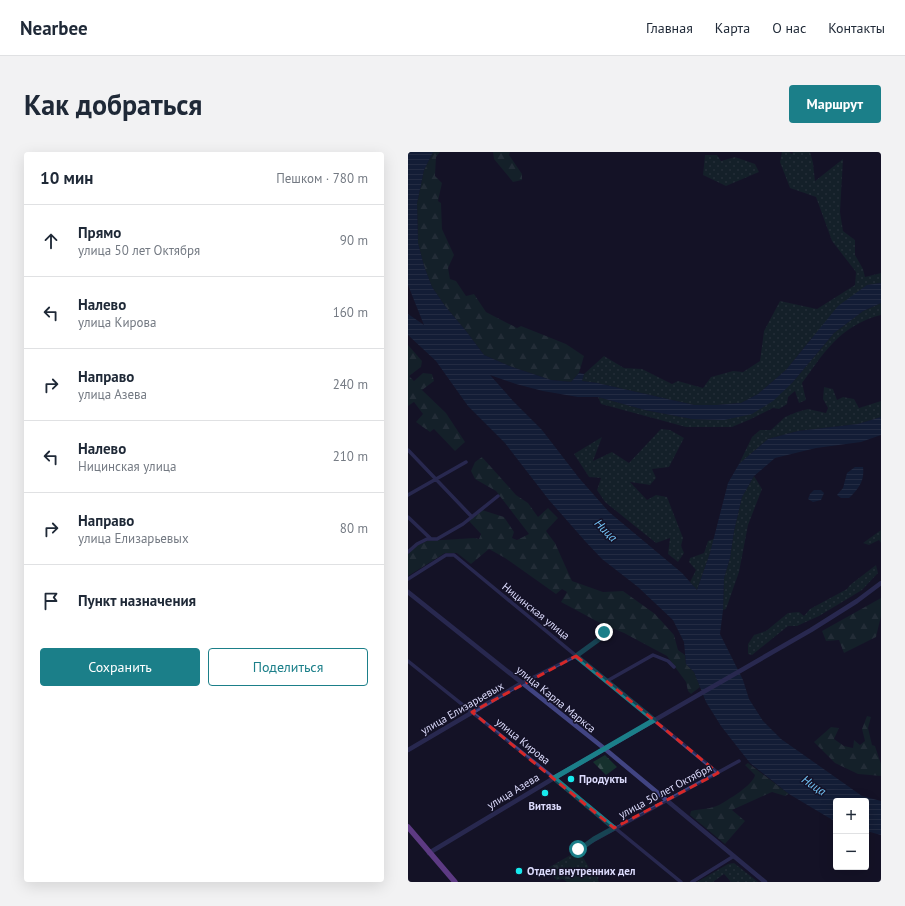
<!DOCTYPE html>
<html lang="ru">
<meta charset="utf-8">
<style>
:root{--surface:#fff;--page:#f2f2f3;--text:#1f2937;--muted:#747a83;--line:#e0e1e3;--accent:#1b7f89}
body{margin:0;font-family:"PT Sans",sans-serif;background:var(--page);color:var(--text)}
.controls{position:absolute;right:12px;bottom:12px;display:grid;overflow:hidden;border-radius:4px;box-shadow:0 4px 16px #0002}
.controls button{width:36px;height:36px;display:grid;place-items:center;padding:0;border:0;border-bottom:1px solid var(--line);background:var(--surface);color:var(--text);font:20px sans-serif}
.stop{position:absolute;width:12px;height:12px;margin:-9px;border:3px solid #1b7f89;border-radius:50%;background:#fff}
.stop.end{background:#1b7f89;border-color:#fff;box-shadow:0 1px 4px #0008}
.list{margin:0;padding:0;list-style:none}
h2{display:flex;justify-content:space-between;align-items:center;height:52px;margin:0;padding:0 16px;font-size:17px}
h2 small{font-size:13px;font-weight:400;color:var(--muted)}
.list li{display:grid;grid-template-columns:26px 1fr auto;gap:12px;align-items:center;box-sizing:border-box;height:72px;padding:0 16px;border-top:1px solid var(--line)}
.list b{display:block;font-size:15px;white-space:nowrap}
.list p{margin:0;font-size:13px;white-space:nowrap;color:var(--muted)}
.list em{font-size:13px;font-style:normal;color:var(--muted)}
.actions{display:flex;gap:8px;padding:12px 16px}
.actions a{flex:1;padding:9px 0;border:1px solid var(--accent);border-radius:4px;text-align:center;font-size:14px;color:var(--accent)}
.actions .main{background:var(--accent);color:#fff}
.icon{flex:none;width:22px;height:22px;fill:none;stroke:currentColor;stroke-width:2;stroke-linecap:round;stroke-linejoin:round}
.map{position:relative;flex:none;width:473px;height:730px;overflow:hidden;border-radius:4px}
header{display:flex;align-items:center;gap:24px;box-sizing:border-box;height:56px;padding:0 20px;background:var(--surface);border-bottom:1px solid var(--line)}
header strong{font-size:19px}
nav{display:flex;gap:22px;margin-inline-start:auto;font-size:14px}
.intro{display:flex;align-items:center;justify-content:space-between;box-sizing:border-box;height:96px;padding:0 24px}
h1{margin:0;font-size:28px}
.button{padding:10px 18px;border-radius:4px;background:var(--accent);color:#fff;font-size:14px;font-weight:700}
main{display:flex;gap:24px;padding:0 24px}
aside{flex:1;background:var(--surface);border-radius:4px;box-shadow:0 4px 16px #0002}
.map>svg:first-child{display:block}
.grass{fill:url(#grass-dots)}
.forest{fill:url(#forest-firs)}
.water{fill:url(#water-rules)}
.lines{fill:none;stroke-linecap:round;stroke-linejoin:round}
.minor{stroke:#414482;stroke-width:3.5}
.tertiary{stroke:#414482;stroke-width:4.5}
.primary{stroke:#b56bf3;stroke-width:5.5}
.route{stroke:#1b7f89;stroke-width:5}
.marked{fill:none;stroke:#d62828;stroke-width:3;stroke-dasharray:8 5;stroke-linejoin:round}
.poi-dot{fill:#17e9ed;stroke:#141227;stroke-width:1.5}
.labels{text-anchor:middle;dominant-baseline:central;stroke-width:3;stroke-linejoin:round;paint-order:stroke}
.street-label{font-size:11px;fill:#dcdbfc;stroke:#141227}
.poi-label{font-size:11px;font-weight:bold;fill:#dcdbfc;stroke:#141227;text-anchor:start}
.water-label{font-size:12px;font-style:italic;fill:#72c2f4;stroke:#141227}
</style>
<header>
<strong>Nearbee</strong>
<nav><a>Главная</a><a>Карта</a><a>О нас</a><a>Контакты</a></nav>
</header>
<div class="intro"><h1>Как добраться</h1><a class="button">Маршрут</a></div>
<main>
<aside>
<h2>10 мин<small>Пешком · 780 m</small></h2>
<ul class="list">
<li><svg class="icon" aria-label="ahead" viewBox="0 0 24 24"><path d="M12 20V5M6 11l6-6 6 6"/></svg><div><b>Прямо</b><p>улица 50 лет Октября</p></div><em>90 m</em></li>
<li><svg class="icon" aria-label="left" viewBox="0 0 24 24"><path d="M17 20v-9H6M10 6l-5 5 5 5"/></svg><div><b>Налево</b><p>улица Кирова</p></div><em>160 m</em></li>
<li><svg class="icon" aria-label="right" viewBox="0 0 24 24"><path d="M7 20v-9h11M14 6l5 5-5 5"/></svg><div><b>Направо</b><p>улица Азева</p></div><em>240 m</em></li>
<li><svg class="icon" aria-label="left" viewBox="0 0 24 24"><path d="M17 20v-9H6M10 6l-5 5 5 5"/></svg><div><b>Налево</b><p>Ницинская улица</p></div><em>210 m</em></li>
<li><svg class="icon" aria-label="right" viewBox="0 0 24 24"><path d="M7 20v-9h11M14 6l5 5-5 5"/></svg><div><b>Направо</b><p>улица Елизарьевых</p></div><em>80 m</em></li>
<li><svg class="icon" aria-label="arrive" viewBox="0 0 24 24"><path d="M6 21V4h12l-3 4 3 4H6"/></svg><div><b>Пункт назначения</b></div></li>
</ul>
<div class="actions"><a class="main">Сохранить</a><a>Поделиться</a></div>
</aside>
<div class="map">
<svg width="473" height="730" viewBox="0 0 473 730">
<defs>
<pattern id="grass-dots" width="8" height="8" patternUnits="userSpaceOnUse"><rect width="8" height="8" fill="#16312e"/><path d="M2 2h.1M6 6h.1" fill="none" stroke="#374e4d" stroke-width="1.8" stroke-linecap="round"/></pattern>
<pattern id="forest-firs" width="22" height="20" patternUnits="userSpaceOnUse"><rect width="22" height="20" fill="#16312e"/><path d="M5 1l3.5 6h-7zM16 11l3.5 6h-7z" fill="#374e4d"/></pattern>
<pattern id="water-rules" width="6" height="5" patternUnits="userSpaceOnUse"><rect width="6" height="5" fill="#132c4a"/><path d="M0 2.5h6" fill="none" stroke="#354a65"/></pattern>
</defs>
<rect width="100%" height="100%" fill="#141227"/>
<!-- grass -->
<path class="grass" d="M374 0H381L384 2 385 0H402L405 11 407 29 435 7 432 60 435 79 447 88V103L455 117 457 125 473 121V131L459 133 403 187 378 218 350 242 333 251 309 253H286L189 231 174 229 176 222 196 204 216 216 234 217 264 232 270 229 295 236 303 225 325 219 335 220 352 209 356 179 372 149 409 157 447 133 448 120 424 89 408 45 382 36 372 10Z
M297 3H309L313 9 327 5 347 12 351 20 318 34 295 23Z
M473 151V163C455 167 437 178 425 191 413 203 404 218 394 231L398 248 391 251 387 239 380 245 379 252 371 257 365 256 343 267 324 275H278L193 252 190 245 237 258 284 267 316 268 384 231 426 181 455 159Z
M416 235 425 237 429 248 435 245 446 247 451 256 473 249V265L450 272 390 279 360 287 331 312 344 285 352 278H363L377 265 389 260 400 257 418 261 420 256 415 247Z
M253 277 262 278 276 286 261 315 244 317 248 326 242 333 222 330 239 348 248 343 259 345 275 386 273 394 276 401 270 410 260 402 262 386 248 391 197 350 189 338 193 326 181 325 166 302 194 285 185 309 204 300 221 311Z
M346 324 354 337 340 373 331 420 318 457 315 458 316 426 322 406 326 379 334 345Z
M473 378V391L471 388 461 393 455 391Z
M306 387 302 401 289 438 282 430 288 418 281 410 282 406 296 401 300 389Z
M468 413 470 421 454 438 411 464 389 474H380L344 503 340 502V492L346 483 358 479 380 461 391 460 396 464 402 457 439 437 442 433Z
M171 698 184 721 191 718 190 728 191 730H159L155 727 149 728 143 723 140 716Z
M326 711 350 730H323L316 722 305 730H289L320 712Z"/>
<!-- forest -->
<path class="forest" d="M25 0H32L28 5 27 24 34 31 30 49 33 51 34 77 46 103 40 116 42 127 48 129 58 144 66 142 78 160 109 176 113 174 158 192 176 204 171 221 163 230 143 228 104 215 76 203 58 179 37 154 24 135 16 114 10 91 9 51 16 18Z
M85 0H102L101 3 114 22V28L105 30 86 7Z
M0 193 14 209 13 215 1 224 6 229 15 221 24 222 26 229 14 238 38 261 57 290 47 299 26 277 22 280 8 270 15 262 6 250 0 254Z
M74 305 108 343 120 351 130 365 140 356 150 366 138 379 147 391 164 429 195 440 215 439 247 462 266 483 270 498 277 503 278 512 286 520 292 535 283 542 280 539 278 530 259 504 216 481 194 472 153 450 159 440 154 437 148 442 97 406 81 397 63 412 49 401H37L0 424V402L10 393 19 389 66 386 71 387 73 382 61 369 74 358 96 365 106 380 104 386 109 388 121 382 88 339 67 327 63 319 67 310Z
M473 446V464L468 485 436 501 431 488 418 489 414 479Z
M459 564 463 565 460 576 464 593 467 594 473 612V624L450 622 427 611 406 590 423 575 431 576 426 587 436 594 445 596 446 588 452 593 457 589 454 577Z
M197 603 209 615 198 623 185 610Z
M340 611 381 642 377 644 364 640 324 658 337 669 317 692 282 663 283 659C291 657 303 657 311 653 320 648 345 633 347 623L337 613Z
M170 698 172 711H168L165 717V722L171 726 179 727 181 730H161L158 725 155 724 148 726 142 719 143 715 151 712 154 715 157 711H161L166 699Z"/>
<!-- water -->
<path class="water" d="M1 0H25L16 18 9 51 10 91 16 114 24 135 37 154 58 179 76 203 104 215 143 228 163 230 171 221 176 222 174 229 189 231 286 253H309L333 251 350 242 378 218 430 154 459 133 473 131V151L455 159 426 181 384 231 365 249 344 262 316 268 284 267 237 258 190 245H170L135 239 108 232 82 223 105 249 134 278 171 326 201 360 274 421 289 438 302 401 320 331 331 312 360 287 390 279 450 272 473 265V283L453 290 408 296 367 306 346 324 334 345 326 379 322 406 316 426 315 458 312 482 335 528 341 547 355 569 373 587 454 644 473 649V683L458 679V649H428V670L381 642 342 611 313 574 298 550 286 520 278 512 276 490 265 468 230 435 194 407 177 389 141 348 97 291 60 254 28 209 0 183V162L16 173 0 133V2Z
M447 315H455C457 329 450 337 441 346H433L429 343 435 336 439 321Z
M406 338H413L416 341 413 348 405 350 400 347 402 342Z"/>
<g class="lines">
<!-- minor -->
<path class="minor" d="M0 298 64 365
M0 343 58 310
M0 365 23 387
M0 400 9 392 19 387H29L55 372 90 344
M0 427 38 403H46L310 621
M0 509 146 626 273 730
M199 529 245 503 260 509 266 515
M114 531 168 504 190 488 197 479
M170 697 331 609
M284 730 326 704"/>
<!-- tertiary -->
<path class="tertiary" d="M0 440 197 597 357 730
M0 598 114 531
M21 701 146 626 403 478 449 449 473 431"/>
<!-- primary -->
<path class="primary" d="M0 675 47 730"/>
</g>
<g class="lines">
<!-- route -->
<path class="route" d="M170 697 175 695 186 687 206 676 146 626 246 568 168 504 190 488 196 480"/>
</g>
<!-- marked area -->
<path d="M0 0H473V730H0ZM168 504 310 621 206 676 64 560Z" fill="#141227" fill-opacity=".55" fill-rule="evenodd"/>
<path class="marked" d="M168 504 310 621 206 676 64 560Z"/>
<!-- markers -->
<g class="poi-dot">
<circle cx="163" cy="627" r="4"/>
<circle cx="137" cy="641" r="4"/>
<circle cx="111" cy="719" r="4"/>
</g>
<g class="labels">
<!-- street labels -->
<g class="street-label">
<text transform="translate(128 459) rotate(39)">Ницинская улица</text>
<text transform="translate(148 547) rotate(39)">улица Карла Маркса</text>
<text transform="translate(54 556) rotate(-30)">улица Елизарьевых</text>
<text transform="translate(115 589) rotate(39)">улица Кирова</text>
<text transform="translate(105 639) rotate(-31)">улица Азева</text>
<text transform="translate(257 639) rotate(-28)">улица 50 лет Октября</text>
</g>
<!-- poi labels -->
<g class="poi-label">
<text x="171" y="627">Продукты</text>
<text x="137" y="654" text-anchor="middle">Витязь</text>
<text x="119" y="719">Отдел внутренних дел</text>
</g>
<!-- water labels -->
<g class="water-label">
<text transform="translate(198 378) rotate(45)">Ница</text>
<text transform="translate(406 633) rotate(34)">Ница</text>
</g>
</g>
</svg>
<div class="controls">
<button>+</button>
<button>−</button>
</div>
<div class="stop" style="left:170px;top:697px"></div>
<div class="stop end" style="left:196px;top:480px"></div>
</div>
</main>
